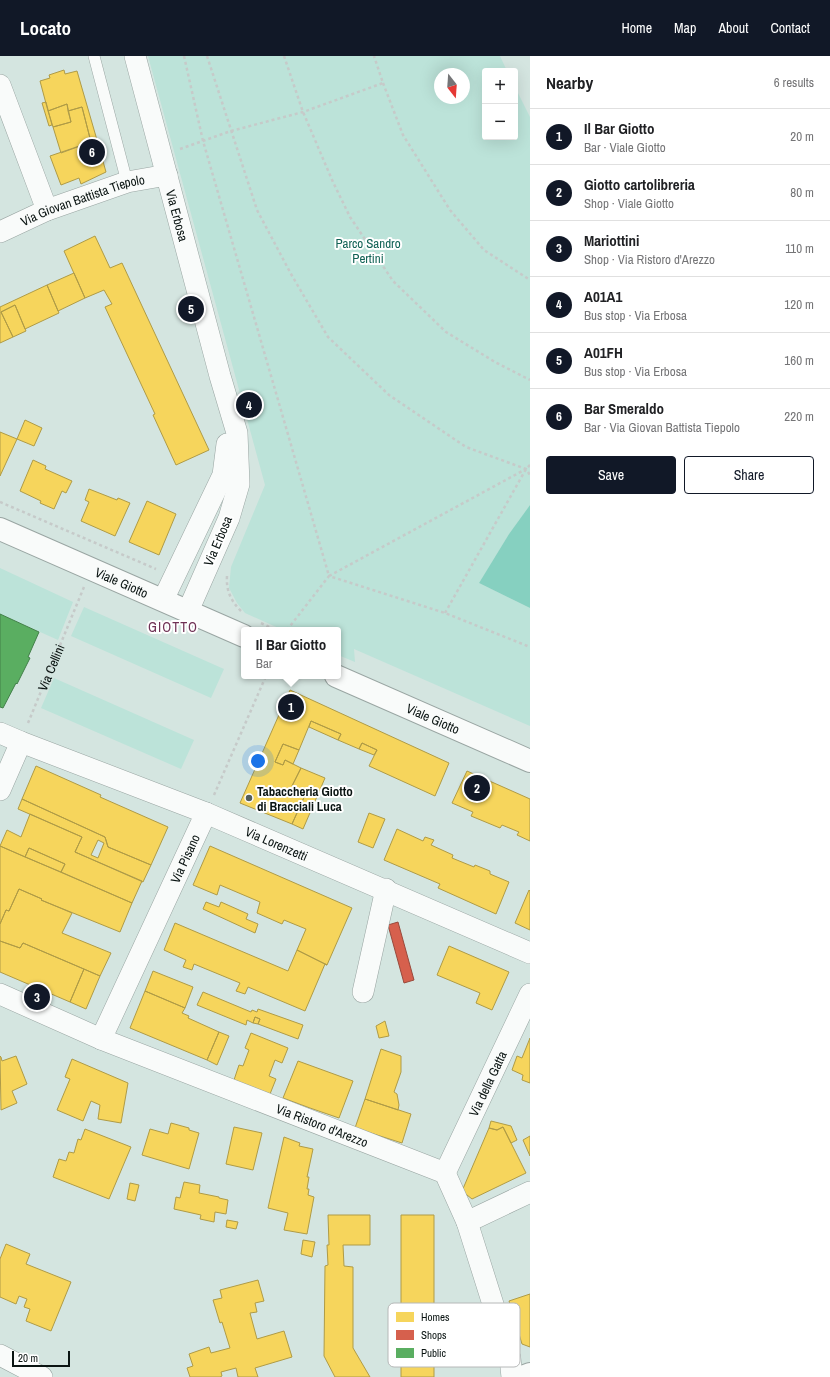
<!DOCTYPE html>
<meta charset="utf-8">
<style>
:root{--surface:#fff;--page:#f2f2f2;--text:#202124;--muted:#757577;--line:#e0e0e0;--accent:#111827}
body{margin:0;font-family:"Archivo Narrow",sans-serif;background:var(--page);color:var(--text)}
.controls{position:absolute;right:12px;top:12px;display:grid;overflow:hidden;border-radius:4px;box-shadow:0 4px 16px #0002}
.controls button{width:36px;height:36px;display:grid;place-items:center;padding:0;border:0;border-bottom:1px solid var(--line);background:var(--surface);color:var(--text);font:20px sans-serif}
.compass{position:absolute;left:434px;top:12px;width:36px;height:36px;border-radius:50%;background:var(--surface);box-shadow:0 4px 16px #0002;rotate:163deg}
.scale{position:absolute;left:12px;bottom:10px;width:58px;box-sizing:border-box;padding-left:4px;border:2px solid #0a1412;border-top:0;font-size:11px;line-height:14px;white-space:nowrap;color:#0a1412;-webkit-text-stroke:3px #fff;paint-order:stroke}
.you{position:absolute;left:258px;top:705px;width:14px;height:14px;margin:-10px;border:3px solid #fff;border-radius:50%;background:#1a73e8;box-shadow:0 0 0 6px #1a73e833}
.badge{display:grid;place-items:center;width:26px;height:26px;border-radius:50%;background:var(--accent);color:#fff;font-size:13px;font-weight:700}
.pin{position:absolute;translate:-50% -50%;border:2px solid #fff;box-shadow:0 1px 4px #0006}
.popup{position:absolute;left:241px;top:571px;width:100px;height:52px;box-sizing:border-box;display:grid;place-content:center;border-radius:4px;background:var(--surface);filter:drop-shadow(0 1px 3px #0005);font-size:13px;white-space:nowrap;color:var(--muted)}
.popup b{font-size:15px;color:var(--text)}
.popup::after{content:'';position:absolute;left:50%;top:100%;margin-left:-8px;border:8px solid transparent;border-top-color:var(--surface)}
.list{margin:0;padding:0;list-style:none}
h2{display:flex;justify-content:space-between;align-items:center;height:52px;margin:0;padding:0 16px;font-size:17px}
h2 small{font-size:13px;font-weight:400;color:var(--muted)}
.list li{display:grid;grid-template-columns:26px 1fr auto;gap:12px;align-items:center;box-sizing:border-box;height:56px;padding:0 16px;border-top:1px solid var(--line)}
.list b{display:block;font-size:15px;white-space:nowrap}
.list p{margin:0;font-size:13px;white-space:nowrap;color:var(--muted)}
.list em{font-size:13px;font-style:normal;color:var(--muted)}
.actions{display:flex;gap:8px;padding:12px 16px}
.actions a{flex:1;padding:9px 0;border:1px solid var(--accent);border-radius:4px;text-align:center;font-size:14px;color:var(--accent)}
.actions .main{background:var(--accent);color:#fff}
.map{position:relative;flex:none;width:530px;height:1321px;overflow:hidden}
header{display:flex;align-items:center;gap:24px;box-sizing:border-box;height:56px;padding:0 20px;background:var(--accent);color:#fff}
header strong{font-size:19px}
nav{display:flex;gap:22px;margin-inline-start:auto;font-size:14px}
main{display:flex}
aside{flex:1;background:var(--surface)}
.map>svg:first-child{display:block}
.green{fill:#bce3d9;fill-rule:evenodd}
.water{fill:#86d0c0}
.homes{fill:#f6d55c;stroke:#af9b46;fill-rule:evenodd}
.shops{fill:#d6604d;stroke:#99493b}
.public{fill:#5aae61;stroke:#428049}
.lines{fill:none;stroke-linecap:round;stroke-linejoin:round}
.service-casing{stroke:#99a5a2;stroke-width:12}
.minor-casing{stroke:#99a5a2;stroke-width:22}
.tertiary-casing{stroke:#99a5a2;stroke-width:24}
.secondary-casing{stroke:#99a5a2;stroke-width:24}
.path{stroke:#c6cac9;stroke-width:2.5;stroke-dasharray:3 3;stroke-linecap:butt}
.service{stroke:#f9fbfa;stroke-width:11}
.minor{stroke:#f9fbfa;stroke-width:21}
.tertiary{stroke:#f9fbfa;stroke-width:22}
.secondary{stroke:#f9fbfa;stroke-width:22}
.poi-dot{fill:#515d5a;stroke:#fff;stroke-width:1.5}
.labels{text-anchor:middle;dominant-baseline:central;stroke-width:4;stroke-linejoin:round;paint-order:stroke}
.street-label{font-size:13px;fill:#0a1412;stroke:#fff}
.park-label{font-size:13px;fill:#116255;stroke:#fff}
.poi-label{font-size:13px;font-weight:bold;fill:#0a1412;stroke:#fff;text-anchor:start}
.neighbourhood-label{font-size:14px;letter-spacing:1px;fill:#703155;stroke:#fff}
.key{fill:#fff;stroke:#b6b8b8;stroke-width:1}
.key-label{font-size:11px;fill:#0a1412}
</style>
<header>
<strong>Locato</strong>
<nav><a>Home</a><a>Map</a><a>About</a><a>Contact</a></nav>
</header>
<main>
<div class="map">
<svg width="530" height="1321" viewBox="0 0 530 1321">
<rect width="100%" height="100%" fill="#d4e5e0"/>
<!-- green -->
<path class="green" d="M148 0H500L507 15H485V81H515V31L530 61V449L509 478 479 527 530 552V670L354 593 355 606 338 599V574H283L245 557 237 547 229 532 231 511 265 429ZM440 18H464V42H440Z
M0 512 73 546 58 584 0 558Z
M84 551 224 613 211 642 71 580Z
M54 622 194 684 181 713 41 652Z"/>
<!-- water -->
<path class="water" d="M530 449V552L479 527 509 478Z"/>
<!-- homes -->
<path class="homes" d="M64 14 65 18 77 15 97 84 91 86 82 51 68 55 67 48 48 55 40 25 50 22 49 19Z
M46 46 52 69 49 70 42 47Z
M67 48 71 66 53 71 48 55Z
M82 51 91 86 61 97 53 71 71 66 68 55Z
M97 84 106 116 81 128 79 122 61 129 50 100Z
M95 180 110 212 122 207 209 394 176 409 153 359 155 358 105 251 112 248 104 234 85 242 64 195Z
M74 217 85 242 58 255 47 229Z
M47 229 59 257 25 273 15 249 1 256 13 281 0 287V251Z
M15 249 26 275 13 281 1 256Z
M25 364 42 372 34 390 17 383Z
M0 376 17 383 0 420Z
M33 404 46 410 45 413 72 425 66 437 62 435 54 453 40 447 41 445 20 435Z
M89 433 117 444 118 442 130 447 115 480 81 465 89 446 85 444Z
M147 445 176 458 159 499 129 486Z
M290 634 449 707 435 740 369 710 377 694 362 687 359 693 338 684 341 678 311 665 299 694 283 688 275 706 283 709 285 704 301 712 292 730 306 737 292 768 240 747Z
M311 665 341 678 338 684 309 671Z
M362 687 377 694 374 699 359 693Z
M283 688 299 694 293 708 285 704 283 709 275 706Z
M36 710 101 739 100 741 168 771 151 809 108 791 105 781 22 743Z
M301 712 325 722 303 773 292 768 306 737 292 730Z
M467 715 530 743V785L517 779 519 776 502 769 500 772 471 760 473 756 452 747Z
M22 743 105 781 108 791 151 809 143 826 75 796 82 781 18 753ZM98 784 104 787 98 802 91 799Z
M369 757 385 763 373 792 358 786Z
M30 758 82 781 75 796 142 825 132 847 61 816 65 808 29 792 25 801 0 790 7 774 21 781Z
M397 773 423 785 425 781 434 784 431 789 453 799 452 802 474 811 475 809 490 815V818L509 826 496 858 438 832 440 828 384 804Z
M0 790 132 847 120 876 41 844 42 843 19 833 9 855 6 854 0 868Z
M210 790 352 852 327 909 297 894 306 873 284 864 282 868 257 857 260 846 220 829 217 839 193 829Z
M29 792 65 808 61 816 25 801Z
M19 833 42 843 41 844 72 857 62 877 111 897 100 920 23 887 20 892 0 885V868L6 854 9 855Z
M529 834 530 835V874L515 867Z
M206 846 219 851 221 846 248 858 246 863 258 868 255 877 203 853Z
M175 867 288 915 297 894 327 909 325 908 305 955 248 931 245 938 236 935 240 927 194 908 192 914 183 911 186 904 164 894Z
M0 885 20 892 23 887 84 913 70 946 0 916Z
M449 890 509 916 492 954 476 947 480 937 437 919Z
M84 913 100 920 86 953 70 946Z
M153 915 193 931 185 952 145 935Z
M145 935 185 952 182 957 189 960 188 962 219 976 207 1004 130 972Z
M203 936 251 956 252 954 257 956 258 953 303 969 298 983 258 968 260 963 255 961 253 967 247 964 246 969 197 949Z
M255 961 260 963 258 968 253 967Z
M385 965 389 980 379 982 376 970Z
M219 976 229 980 217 1009 207 1004Z
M251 977 288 992 282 1007 275 1004 269 1020 276 1023 270 1038 234 1024 239 1009 243 1010 249 994 245 992Z
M530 982V1027L522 1024 523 1019 512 1014 517 1000 522 1002Z
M381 993 401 1000V1016L394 1036 397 1038 399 1049 398 1054 365 1043Z
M0 1000 1 1001 2 1005 16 1000 27 1028 12 1035 17 1047 1 1054Z
M72 1003 128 1027 121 1067 98 1063 100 1049 91 1045 83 1065 57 1054 70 1023 65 1021Z
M298 1005 353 1025 339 1062 310 1052 283 1042Z
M365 1043 411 1058 402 1087 355 1072Z
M491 1065 511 1070 517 1084 511 1087 503 1071 497 1074 489 1072Z
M171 1067 189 1072V1074L199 1077 189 1113 142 1099 150 1073 168 1078Z
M234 1071 262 1077 253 1114 226 1108Z
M503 1071 526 1117 472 1143 462 1135 489 1072 497 1074Z
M85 1073 131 1091 109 1143 53 1121 59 1103 66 1105 69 1096 74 1097 78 1083 81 1084Z
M530 1080V1100L523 1084Z
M284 1081 300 1087 299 1090 313 1093 307 1121H309L307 1133H309L308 1139 314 1141 307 1178 284 1174 288 1157 268 1152Z
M184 1126 200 1129 199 1137 219 1141V1142L228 1144 226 1158 215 1156 214 1166 200 1163 201 1159 174 1153 176 1141 180 1142Z
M130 1127 139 1129 135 1145 127 1143Z
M328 1159H370V1189H343L344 1210 353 1211V1292L370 1321H335L324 1300 325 1210 328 1209 327 1189H329Z
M401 1159H434V1321H401Z
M227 1164 238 1166 236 1173 226 1171Z
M303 1184 315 1186 312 1201 301 1198Z
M6 1188 30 1198 26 1208 71 1226 51 1275 26 1265 30 1253 24 1251 27 1243 19 1240 16 1248 0 1241V1203Z
M258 1224 264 1245 255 1247 257 1256 250 1257 257 1283 284 1275 292 1301 255 1312 258 1321H238L236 1312 221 1316 222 1320 220 1321H190L187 1312 193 1310 189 1298 209 1291 211 1297 230 1292 222 1266 220 1267 213 1244 222 1242 220 1234Z
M530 1238V1291L522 1288 509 1245Z"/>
<!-- shops -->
<path class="shops" d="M398 866 414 924 404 927 388 869Z"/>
<!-- public -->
<path class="public" d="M0 558 39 576 28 601 30 602 17 628 16 627 3 652 0 651Z"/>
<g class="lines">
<defs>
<path id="service" d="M94 0 127 126"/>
<g id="minor">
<path id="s2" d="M135 0 220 320 237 377 239 428 229 462 188 555"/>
<path d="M0 29 47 154"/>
<path id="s3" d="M0 176 47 154 127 126 167 119"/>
<path d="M163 544 223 419 227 388"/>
<path id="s4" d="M0 677 21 686 206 757 530 897"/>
<path d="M0 734 21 686"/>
<path d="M363 936 386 833"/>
<path id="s5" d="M0 938 101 983 445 1117 467 1166 510 1302 512 1321"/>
<path id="s6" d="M101 983 206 757"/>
<path id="s7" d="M445 1117 530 938"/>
<path d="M467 1166 530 1136"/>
<path d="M0 1299 42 1321"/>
</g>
<g id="tertiary">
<path id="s8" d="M0 473 244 580"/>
<path id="s9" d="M336 620 530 705"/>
</g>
<path id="secondary" d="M522 1321 530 1318"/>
</defs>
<!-- service casing -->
<use href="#service" class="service-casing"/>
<!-- minor casing -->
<use href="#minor" class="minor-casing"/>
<!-- tertiary casing -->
<use href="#tertiary" class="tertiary-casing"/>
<!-- secondary casing -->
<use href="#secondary" class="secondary-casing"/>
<!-- path -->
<g class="path">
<path d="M184 0 203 85 329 520 526 413"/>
<path d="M207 0 257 154 291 218 328 281 389 339 466 391 526 413 530 419"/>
<path d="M284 0 303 56 333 126 350 161 393 225 446 276 495 306 530 324"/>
<path d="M383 27 403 79 450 154 484 194 530 224"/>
<path d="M180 93 231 75 303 56 383 27 374 0"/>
<path d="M0 446 156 513"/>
<path d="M227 520C226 535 231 545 241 555"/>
<path d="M445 557 526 413 530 409"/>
<path d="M261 567 276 574"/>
<path d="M287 574 329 520 445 557 530 591"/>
<path id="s1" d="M28 667 84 531"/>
<path d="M214 739 266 620"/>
</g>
<!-- service -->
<use href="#service" class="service"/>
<!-- minor -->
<use href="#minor" class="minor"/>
<!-- tertiary -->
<use href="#tertiary" class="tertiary"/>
<!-- secondary -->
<use href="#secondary" class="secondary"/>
</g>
<!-- markers -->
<circle class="poi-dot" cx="249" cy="742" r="4"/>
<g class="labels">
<!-- street labels -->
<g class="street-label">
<text stroke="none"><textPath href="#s3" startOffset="89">Via Giovan Battista Tiepolo</textPath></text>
<text stroke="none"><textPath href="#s2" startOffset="165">Via Erbosa</textPath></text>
<text transform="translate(218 485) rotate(-67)">Via Erbosa</text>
<text stroke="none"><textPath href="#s8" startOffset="133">Viale Giotto</textPath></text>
<text stroke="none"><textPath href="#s1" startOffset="60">Via Cellini</textPath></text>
<text stroke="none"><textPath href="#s9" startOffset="106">Viale Giotto</textPath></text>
<text stroke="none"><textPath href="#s4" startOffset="298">Via Lorenzetti</textPath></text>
<text stroke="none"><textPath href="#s6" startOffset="199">Via Pisano</textPath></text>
<text stroke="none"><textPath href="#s7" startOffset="99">Via della Gatta</textPath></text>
<text stroke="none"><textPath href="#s5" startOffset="348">Via Ristoro d'Arezzo</textPath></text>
</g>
<!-- park labels -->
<g class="park-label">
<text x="368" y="187">Parco Sandro<tspan x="368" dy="15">Pertini</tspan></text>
</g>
<!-- poi labels -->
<g class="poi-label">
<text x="257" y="735">Tabaccheria Giotto<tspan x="257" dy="15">di Bracciali Luca</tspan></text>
</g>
<!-- neighbourhood labels -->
<g class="neighbourhood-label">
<text x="173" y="571">GIOTTO</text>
</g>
</g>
<!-- legend -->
<rect x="388" y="1247" width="132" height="64" rx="6" class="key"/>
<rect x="396" y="1256" width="18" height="10" fill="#f6d55c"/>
<rect x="396" y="1274" width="18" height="10" fill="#d6604d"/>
<rect x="396" y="1292" width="18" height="10" fill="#5aae61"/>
<g class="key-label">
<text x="421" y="1265">Homes</text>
<text x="421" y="1283">Shops</text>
<text x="421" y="1301">Public</text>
</g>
</svg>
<div class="controls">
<button>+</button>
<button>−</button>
</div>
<svg class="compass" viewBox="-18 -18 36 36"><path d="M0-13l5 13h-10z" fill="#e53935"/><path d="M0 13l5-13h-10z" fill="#757577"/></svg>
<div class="scale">20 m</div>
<div class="you"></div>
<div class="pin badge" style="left:291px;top:651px">1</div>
<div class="popup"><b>Il Bar Giotto</b>Bar</div>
<div class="pin badge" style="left:477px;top:732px">2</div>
<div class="pin badge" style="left:37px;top:941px">3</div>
<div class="pin badge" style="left:249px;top:349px">4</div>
<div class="pin badge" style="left:191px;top:253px">5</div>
<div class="pin badge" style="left:92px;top:96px">6</div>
</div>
<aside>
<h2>Nearby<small>6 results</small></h2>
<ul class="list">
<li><span class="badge">1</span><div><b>Il Bar Giotto</b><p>Bar · Viale Giotto</p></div><em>20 m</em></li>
<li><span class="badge">2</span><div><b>Giotto cartolibreria</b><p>Shop · Viale Giotto</p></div><em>80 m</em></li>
<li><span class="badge">3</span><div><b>Mariottini</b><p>Shop · Via Ristoro d'Arezzo</p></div><em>110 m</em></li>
<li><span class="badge">4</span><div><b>A01A1</b><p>Bus stop · Via Erbosa</p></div><em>120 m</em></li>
<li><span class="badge">5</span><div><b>A01FH</b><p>Bus stop · Via Erbosa</p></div><em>160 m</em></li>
<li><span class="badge">6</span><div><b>Bar Smeraldo</b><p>Bar · Via Giovan Battista Tiepolo</p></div><em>220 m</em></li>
</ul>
<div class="actions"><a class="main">Save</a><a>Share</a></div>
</aside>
</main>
